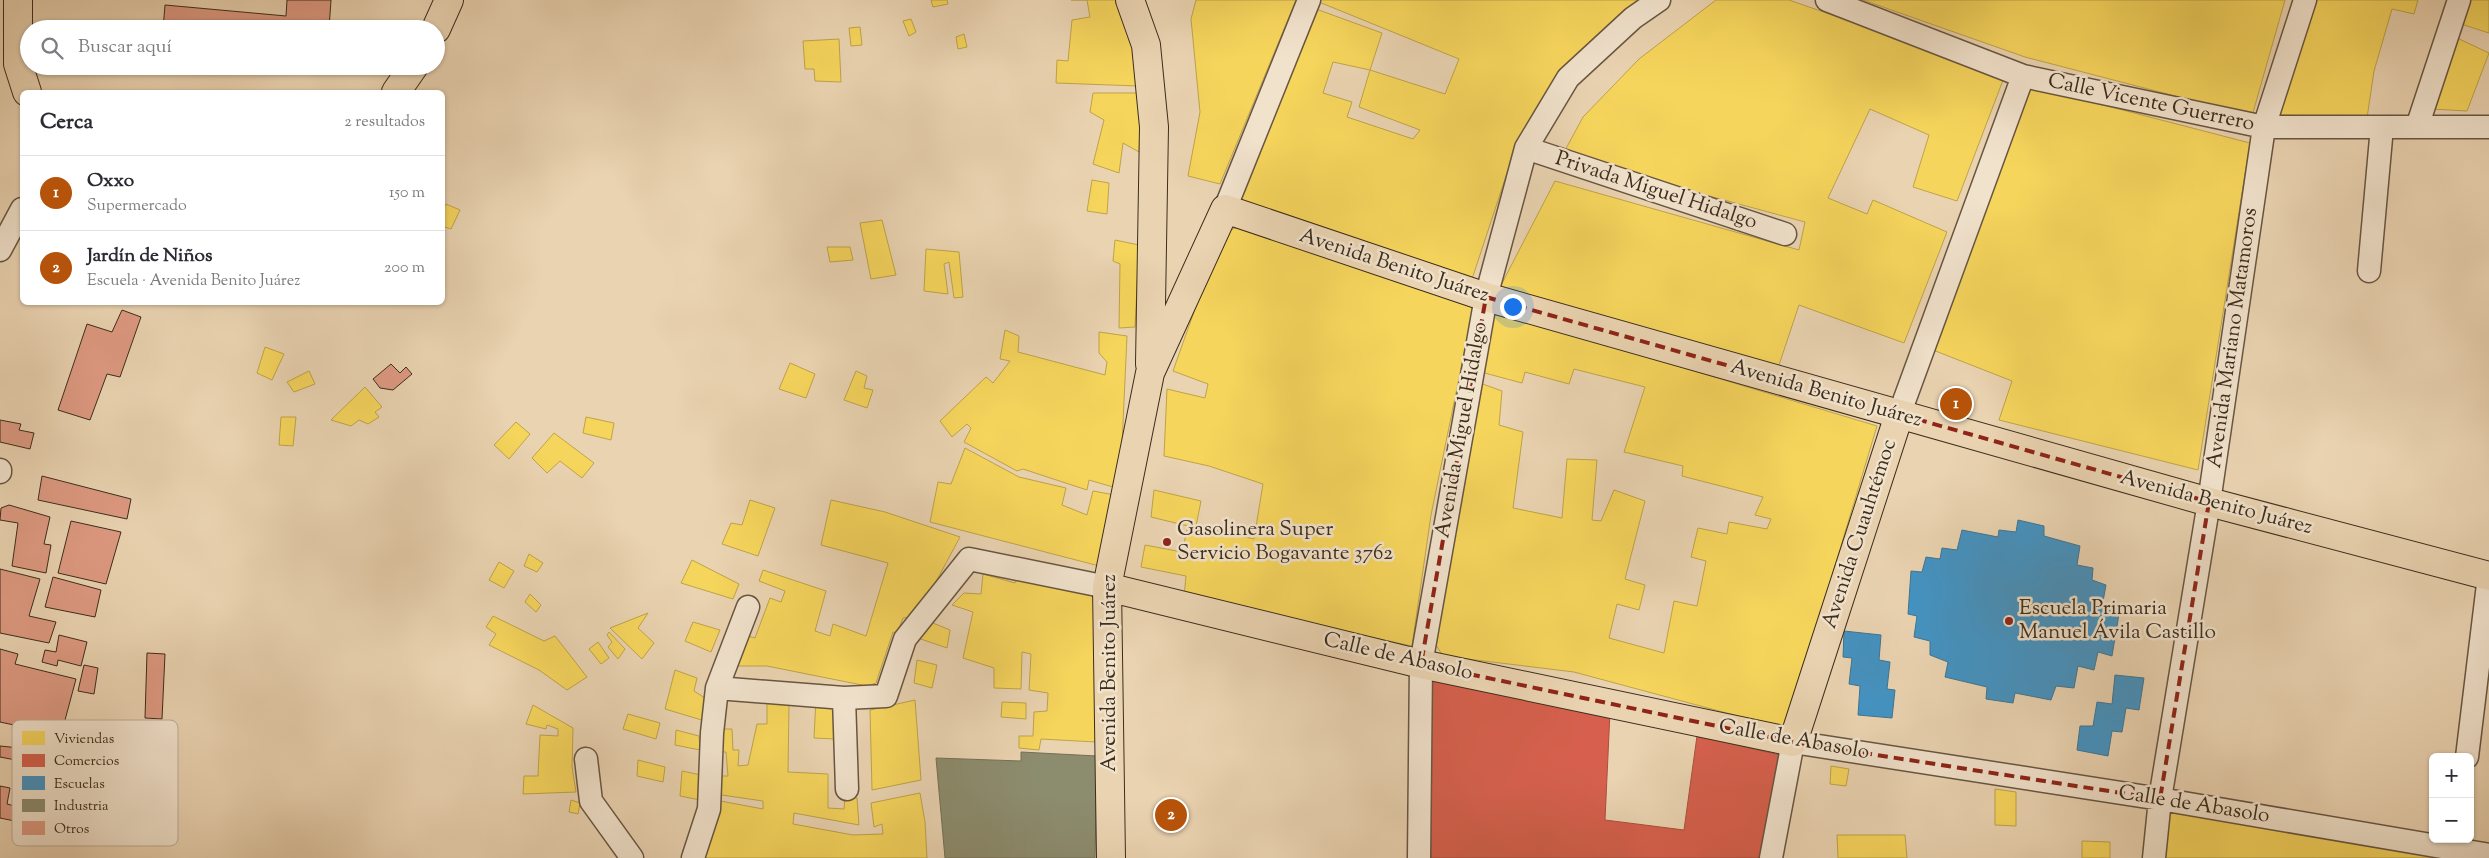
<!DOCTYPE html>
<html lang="es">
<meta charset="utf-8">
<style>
:root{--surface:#fff;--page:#f7f7f7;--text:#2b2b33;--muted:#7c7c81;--line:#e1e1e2;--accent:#b45309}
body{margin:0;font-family:"Sorts Mill Goudy",serif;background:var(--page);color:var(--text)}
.controls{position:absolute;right:15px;bottom:15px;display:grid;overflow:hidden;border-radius:8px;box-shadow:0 1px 4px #0004}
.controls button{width:45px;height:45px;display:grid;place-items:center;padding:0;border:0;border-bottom:1px solid var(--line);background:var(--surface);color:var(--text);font:25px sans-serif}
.you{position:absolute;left:1512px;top:306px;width:18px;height:18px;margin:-12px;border:4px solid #fff;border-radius:50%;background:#1a73e8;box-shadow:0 0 0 8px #1a73e833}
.badge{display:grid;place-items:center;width:32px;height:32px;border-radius:50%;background:var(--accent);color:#fff;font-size:16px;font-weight:700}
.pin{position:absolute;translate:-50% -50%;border:2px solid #fff;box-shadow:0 1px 5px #0006}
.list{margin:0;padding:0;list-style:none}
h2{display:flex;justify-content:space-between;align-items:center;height:65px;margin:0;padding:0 20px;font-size:21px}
h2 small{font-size:16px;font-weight:400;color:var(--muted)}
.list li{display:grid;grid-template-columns:32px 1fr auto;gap:15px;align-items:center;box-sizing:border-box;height:75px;padding:0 20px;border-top:1px solid var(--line)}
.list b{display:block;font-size:19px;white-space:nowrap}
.list p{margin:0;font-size:16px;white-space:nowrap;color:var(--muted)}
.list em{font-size:16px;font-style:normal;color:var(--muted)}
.icon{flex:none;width:28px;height:28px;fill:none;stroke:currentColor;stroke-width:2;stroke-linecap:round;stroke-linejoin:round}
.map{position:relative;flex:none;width:2489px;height:858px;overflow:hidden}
.search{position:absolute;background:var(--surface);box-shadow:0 1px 4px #0004;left:20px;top:20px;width:425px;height:55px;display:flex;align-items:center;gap:12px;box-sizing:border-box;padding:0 18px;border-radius:28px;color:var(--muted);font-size:19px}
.panel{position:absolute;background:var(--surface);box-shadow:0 1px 4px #0004;left:20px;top:90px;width:425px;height:215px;border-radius:8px}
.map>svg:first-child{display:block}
.homes{fill:#f6d55c;stroke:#bea349}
.shops{fill:#d6604d;stroke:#a8513f}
.schools{fill:#4393c3;stroke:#417491}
.industry{fill:#8c8c6e;stroke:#747056}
.building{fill:#de9a82;stroke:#3c2d1d}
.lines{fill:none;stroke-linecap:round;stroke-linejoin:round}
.minor-casing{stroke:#685642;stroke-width:25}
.major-casing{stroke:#3c2d1d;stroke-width:30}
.minor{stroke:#f1e2cc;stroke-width:22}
.major{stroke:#ead3b1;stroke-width:28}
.marked{fill:none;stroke:#8f2418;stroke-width:4;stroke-dasharray:10 6;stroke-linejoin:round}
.poi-dot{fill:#8f2418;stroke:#f1e2cc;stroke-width:2}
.labels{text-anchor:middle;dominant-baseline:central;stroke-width:5;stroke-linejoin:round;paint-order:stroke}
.street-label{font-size:21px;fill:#3c2d1d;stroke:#f1e2cc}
.poi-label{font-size:21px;fill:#3c2d1d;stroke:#f1e2cc;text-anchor:start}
.key{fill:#f1e2cc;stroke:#bbac98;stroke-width:1}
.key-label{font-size:14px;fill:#3c2d1d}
</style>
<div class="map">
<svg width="2489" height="858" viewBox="0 0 2489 858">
<rect width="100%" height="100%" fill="#ead3b1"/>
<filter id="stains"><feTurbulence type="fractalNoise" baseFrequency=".004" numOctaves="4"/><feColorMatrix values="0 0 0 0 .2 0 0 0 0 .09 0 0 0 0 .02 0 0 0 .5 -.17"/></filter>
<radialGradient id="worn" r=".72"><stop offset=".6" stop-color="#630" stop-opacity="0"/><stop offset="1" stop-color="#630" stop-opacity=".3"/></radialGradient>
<!-- homes -->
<path class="homes" d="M931 0H947L948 4 933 7Z
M1071 0H1124L1134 40 1138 86 1056 83 1057 60 1068 61 1072 20 1090 17 1087 0Z
M1196 0H1296L1220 184 1188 176 1200 112 1191 19Z
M1320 0H1641L1541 100 1512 158 1471 282 1233 201 1316 9 1382 33 1370 70 1333 62 1323 93 1352 102 1347 117 1413 139 1420 130 1359 107 1370 70 1445 94 1459 59 1319 2Z
M1716 0H1789L2005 75 1957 201 1913 187 1929 135 1870 109 1828 198 1867 214 1873 200 1947 232 1904 343 1799 305 1776 374 1498 291 1555 181 1799 250 1805 222 1562 156 1583 117 1639 59Z
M1863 0H2285L2252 116 2025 57Z
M2314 0H2418L2414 14 2392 9 2374 71 2367 118 2280 115Z
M2464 0H2489V33L2458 23Z
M911 19 916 32 909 36 903 21Z
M860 27 862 45 851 46 849 28Z
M964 34 967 47 958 49 956 37Z
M2455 37 2489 53 2467 111 2431 109Z
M839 39 841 82 815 81 814 69H805L803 41Z
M2030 86 2250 143 2198 470 1999 420 2012 381 1933 350Z
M1093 93H1141L1139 152 1123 143 1119 173 1093 164 1104 120 1090 112Z
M1092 180 1109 183 1107 214 1087 211Z
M446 204 460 210 451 229 442 226V211Z
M882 220 896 275 871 279 860 223Z
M1241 226 1474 305 1431 515 1412 646 1184 597 1186 576 1141 567 1145 545 1182 552 1188 526 1151 517 1154 490 1201 501 1196 526 1254 539 1263 484 1209 466 1164 456 1167 389 1205 398 1208 384 1173 371 1222 233Z
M1115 240 1139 245 1135 327 1119 328 1120 264 1113 261Z
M827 247H850L853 260 830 262Z
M926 249 959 252 963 297 954 298 949 262 944 264 948 294 924 291Z
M1491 310 1877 426 1786 729 1574 672 1443 656 1436 645 1480 383 1502 391 1499 425 1523 432 1513 508 1562 518 1567 459 1597 460 1592 520 1601 521 1614 490 1645 501 1625 579 1645 585 1639 610 1617 604 1609 638 1664 653 1674 601 1697 606 1706 561 1691 557 1698 528 1727 534 1729 522 1767 529 1771 519 1755 515 1763 497 1682 476 1683 466 1624 452 1645 387 1574 369 1569 384 1525 372 1522 383 1481 372Z
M1005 330 1019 336 1018 352 1105 375 1107 362 1099 353V332L1127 336 1120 489 1089 480 1087 490 1023 469 1017 471 964 442 971 428 967 424 952 437 940 421 986 377 993 383 1010 361 1000 359Z
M265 347 284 354 272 380 257 373Z
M790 363 815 374 806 398 779 389Z
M309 371 315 384 294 392 287 382Z
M856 371 867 376 864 388 873 390 867 408 844 400Z
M365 387 382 407 375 412 379 417 368 424 359 420 351 426 331 420Z
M281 417H296L293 446 279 445Z
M586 417 614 423 611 440 583 433Z
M516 422 530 434 509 459 494 445Z
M554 433 594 463 582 478 560 461 547 473 532 458Z
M965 448 1019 477 1066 488 1062 505 1087 515 1093 491 1120 496 1103 567 930 522 938 482 951 484Z
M750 500 775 508 758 556 722 544 731 523 742 525Z
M831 500 885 512 960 537 925 602 910 617 903 618 897 633 893 632 876 683 867 686 767 666H736L748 636 755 638 770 598 781 602 785 591 759 581 763 570 826 591 815 631 830 636 833 624 866 636 888 563 821 545Z
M529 554 543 563 537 572 524 566Z
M692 560 739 584 733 599 681 583Z
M499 562 514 571 504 588 489 580Z
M1017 573 1104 589 1096 742 1041 739 1039 750 1019 748V736H1033L1034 712 1047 711 1048 693 1029 690 1031 654 1022 652 1021 689 994 688V668L963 658 973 612 952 605 964 593 981 594 983 574 1015 583Z
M530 594 541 605 536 612 525 602Z
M648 613 638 628 654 643 642 659 610 628Z
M493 616 544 641 555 636 587 677 567 690 539 670 489 645 496 634 486 627Z
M928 621 950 630 947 648 915 637Z
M693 622 720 630 711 652 685 641Z
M609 632 625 649 618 659 608 647 612 642 607 635Z
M598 642 609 658 601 664 589 649Z
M917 660 937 665 932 688 914 683Z
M675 670 697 678 694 691 705 698V721L665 709Z
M816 698 836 700 835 739 814 738Z
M915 700 921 780 872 790 870 710Z
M1002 702 1026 703V719L1001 717Z
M767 703 789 704 788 772 828 774V808L844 809 845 797 857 798 859 825 794 813 793 824 853 835 883 834 882 824 874 827 871 803 920 793 925 822 927 858H703L715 800 763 809V801L715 794 714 776H728L726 752H716L717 729H732L733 750H739L738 766 748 765 757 724H767Z
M533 705 573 728 572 767 576 792 523 794 524 776H538L540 735 558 736V729L547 725 546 729 526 724Z
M628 714 660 723 656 739 623 729Z
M676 730 699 736 700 750 675 745Z
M638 760 665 767 663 782 637 776Z
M1831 766 1849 769 1846 786 1830 784Z
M682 771 701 775 700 800 680 796Z
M1995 789 2016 792V826L1995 825Z
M571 800 580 803 578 814 569 812Z
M2168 807 2436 847 2435 858H2162Z
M1837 835H1905L1907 858H1838Z
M2082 841 2110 842V858H2082Z"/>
<!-- shops -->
<path class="shops" d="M1430 675 1610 712 1605 820 1684 830 1697 736 1780 755 1759 858H1431Z"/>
<!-- schools -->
<path class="schools" d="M2018 520 2044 526V536L2080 546 2077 565 2093 568 2092 580 2106 585 2102 607 2119 614 2112 656 2098 652 2094 670 2078 666 2074 688 2056 686 2051 700 2015 693 2013 703 1986 699 1987 687 1945 677 1948 662 1930 655V641L1914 637 1917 616 1908 614 1911 571 1922 572 1926 557 1940 559 1942 548 1957 550 1962 530 1998 537 1999 530 2016 532Z
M1844 631 1881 635 1879 660 1890 662 1887 689 1895 690 1892 718 1858 715 1860 686 1849 684 1852 658 1843 657Z
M2115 675 2144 678 2139 710 2126 708 2122 732 2112 731 2108 756 2077 750 2080 726H2093L2097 702 2112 704Z"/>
<!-- industry -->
<path class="industry" d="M1021 752 1097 756 1095 858H945L936 758 1021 761Z"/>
<!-- building -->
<path class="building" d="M287 0H331L329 29H163L165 5 286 16Z
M122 310 141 317 120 377 107 374 90 420 58 410 87 324 112 332Z
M391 364 400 373 406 367 412 374 393 390 380 388 373 379Z
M0 420 21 424 19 430 34 433 30 449 0 442Z
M42 476 131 499 127 519 38 500Z
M9 505 50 517 44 544 51 545 46 573 12 566 18 523 0 520 1 508Z
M71 521 121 532 106 584 58 573Z
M0 569 40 579 29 616 56 622 49 643 0 633Z
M53 577 101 590 95 617 45 607Z
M59 635 87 642 81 666 58 660 57 666 42 662 45 650 56 652Z
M0 649 18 654 15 664 76 679 61 735 0 722Z
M147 653 165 654 162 719 145 718Z
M84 665 98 668 94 694 78 691Z
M24 737 57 743 52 767 0 757V746L20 748Z
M0 786 10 788 7 804 41 813 39 826 0 818Z"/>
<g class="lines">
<defs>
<path id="minor" d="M1827 0 2023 76 2264 127H2489
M2417 127 2459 0
M1526 148 1785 234
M1225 209 1309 0
M0 250 22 209
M2369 271 2382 127
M1899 415 2023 76
M0 470V472
M717 688 844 698 886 696 905 639 969 559 1107 587
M844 698 847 789
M2467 757 2489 576
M586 759 591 801 632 858
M693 858 709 809 712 733 717 688 748 607
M1419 858 1421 664 1486 297 1526 148 1568 78 1633 18 1659 0
M1771 858 1793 742 2160 799 2489 855
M2154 858 2160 799 2209 502 2264 127 2305 0"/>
<path id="major" d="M18 0V64L27 92
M1130 0 1146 45 1154 127 1150 364
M436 29 449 0
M396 92 414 66
M1107 587 1421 664 1793 742 1899 415
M1111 858 1107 587 1150 373 1225 209 1486 297 2209 502 2489 576"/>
</defs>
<!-- minor casing -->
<use href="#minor" class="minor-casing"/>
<!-- major casing -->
<use href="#major" class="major-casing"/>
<!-- minor -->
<use href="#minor" class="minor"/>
<!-- major -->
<use href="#major" class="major"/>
</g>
<!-- marked area -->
<path class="marked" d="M1486 297 2209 502 2160 799 1793 742 1421 664Z"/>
<!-- markers -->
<g class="poi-dot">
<circle cx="1167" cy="542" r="5"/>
<circle cx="2009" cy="621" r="5"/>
</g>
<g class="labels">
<!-- street labels -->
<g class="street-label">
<text transform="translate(2151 103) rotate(12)">Calle Vicente Guerrero</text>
<text transform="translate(1656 191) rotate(18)">Privada Miguel Hidalgo</text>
<text transform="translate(1394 266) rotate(18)">Avenida Benito Juárez</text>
<text transform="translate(2233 338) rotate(-82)">Avenida Mariano Matamoros</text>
<text transform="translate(1826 394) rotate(16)">Avenida Benito Juárez</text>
<text transform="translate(1462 430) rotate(-80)">Avenida Miguel Hidalgo</text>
<text transform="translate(2216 503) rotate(15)">Avenida Benito Juárez</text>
<text transform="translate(1860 534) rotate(-72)">Avenida Cuauhtémoc</text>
<text transform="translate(1398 657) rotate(13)">Calle de Abasolo</text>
<text transform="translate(1110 673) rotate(-90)">Avenida Benito Juárez</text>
<text transform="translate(1794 740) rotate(10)">Calle de Abasolo</text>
<text transform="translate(2194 805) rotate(9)">Calle de Abasolo</text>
</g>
<!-- poi labels -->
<g class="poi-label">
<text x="1177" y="530">Gasolinera Super<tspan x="1177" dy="24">Servicio Bogavante 3762</tspan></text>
<text x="2019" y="609">Escuela Primaria<tspan x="2019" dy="24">Manuel Ávila Castillo</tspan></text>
</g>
</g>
<!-- legend -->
<rect x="12" y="720" width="166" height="126" rx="8" class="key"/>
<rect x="22" y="731" width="23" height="14" fill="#f6d55c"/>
<rect x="22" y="754" width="23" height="13" fill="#d6604d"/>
<rect x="22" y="776" width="23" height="14" fill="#4393c3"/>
<rect x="22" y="799" width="23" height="13" fill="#8c8c6e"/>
<rect x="22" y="821" width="23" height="14" fill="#de9a82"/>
<g class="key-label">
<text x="54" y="743">Viviendas</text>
<text x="54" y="765">Comercios</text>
<text x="54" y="788">Escuelas</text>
<text x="54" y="810">Industria</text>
<text x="54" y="833">Otros</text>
</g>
<rect width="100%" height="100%" filter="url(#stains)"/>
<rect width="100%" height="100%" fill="url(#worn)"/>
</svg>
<div class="controls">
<button>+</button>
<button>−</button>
</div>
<div class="you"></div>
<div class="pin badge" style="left:1956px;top:404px">1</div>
<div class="pin badge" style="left:1171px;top:815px">2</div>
<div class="search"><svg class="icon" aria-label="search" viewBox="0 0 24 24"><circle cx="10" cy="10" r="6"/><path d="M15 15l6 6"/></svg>Buscar aquí</div>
<section class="panel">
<h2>Cerca<small>2 resultados</small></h2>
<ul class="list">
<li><span class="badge">1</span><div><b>Oxxo</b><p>Supermercado</p></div><em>150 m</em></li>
<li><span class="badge">2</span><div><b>Jardín de Niños</b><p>Escuela · Avenida Benito Juárez</p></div><em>200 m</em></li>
</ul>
</section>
</div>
